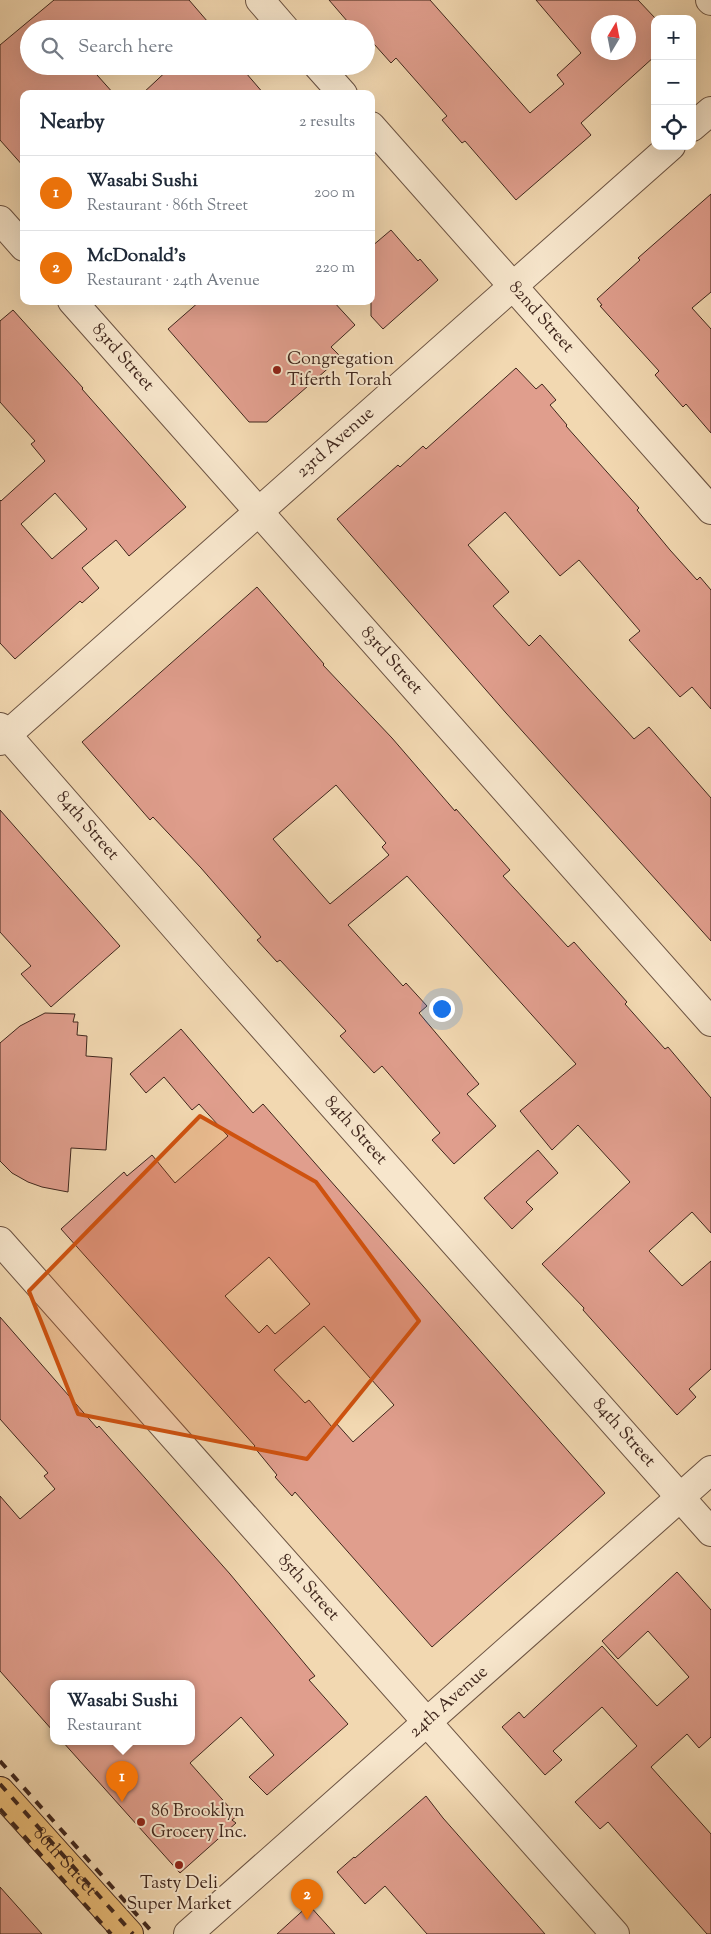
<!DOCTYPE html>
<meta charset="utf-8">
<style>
:root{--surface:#fff;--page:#f2f2f3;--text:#1f2937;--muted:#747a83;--line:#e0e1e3;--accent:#8f2418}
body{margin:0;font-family:"Sorts Mill Goudy",serif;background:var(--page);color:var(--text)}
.controls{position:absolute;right:15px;top:15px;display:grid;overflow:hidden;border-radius:10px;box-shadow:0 5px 20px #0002}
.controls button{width:45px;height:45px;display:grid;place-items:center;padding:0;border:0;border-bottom:1px solid var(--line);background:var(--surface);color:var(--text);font:25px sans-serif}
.compass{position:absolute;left:591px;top:15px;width:45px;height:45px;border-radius:50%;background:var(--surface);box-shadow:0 5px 20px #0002;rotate:10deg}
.you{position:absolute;left:441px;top:1008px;width:18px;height:18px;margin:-12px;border:4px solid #fff;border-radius:50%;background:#1a73e8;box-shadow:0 0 0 8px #1a73e833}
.badge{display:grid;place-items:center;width:32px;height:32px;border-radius:50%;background:var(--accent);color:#fff;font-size:16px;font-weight:700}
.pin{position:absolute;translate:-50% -41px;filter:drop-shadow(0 1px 2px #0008)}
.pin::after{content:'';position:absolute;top:26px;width:18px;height:15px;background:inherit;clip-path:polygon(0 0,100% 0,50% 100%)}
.popup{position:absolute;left:50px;top:1680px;width:145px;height:65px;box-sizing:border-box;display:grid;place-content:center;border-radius:10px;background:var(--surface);filter:drop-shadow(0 1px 4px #0005);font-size:16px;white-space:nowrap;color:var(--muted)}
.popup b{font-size:19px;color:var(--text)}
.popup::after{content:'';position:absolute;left:50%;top:100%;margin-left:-10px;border:10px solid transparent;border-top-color:var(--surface)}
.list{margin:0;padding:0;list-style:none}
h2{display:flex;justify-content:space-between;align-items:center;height:65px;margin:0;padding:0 20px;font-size:21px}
h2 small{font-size:16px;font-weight:400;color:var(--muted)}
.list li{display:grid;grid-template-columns:32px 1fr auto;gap:15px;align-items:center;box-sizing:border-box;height:75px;padding:0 20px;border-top:1px solid var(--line)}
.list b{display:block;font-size:19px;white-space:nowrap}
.list p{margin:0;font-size:16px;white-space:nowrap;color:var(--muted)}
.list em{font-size:16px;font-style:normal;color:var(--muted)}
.icon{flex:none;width:28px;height:28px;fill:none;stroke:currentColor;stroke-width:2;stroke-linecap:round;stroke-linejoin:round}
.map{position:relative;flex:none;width:711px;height:1934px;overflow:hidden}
.search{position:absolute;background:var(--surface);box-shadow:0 5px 20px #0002;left:20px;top:20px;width:355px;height:55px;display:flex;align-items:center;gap:12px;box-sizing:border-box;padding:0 18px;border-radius:28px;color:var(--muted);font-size:19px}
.panel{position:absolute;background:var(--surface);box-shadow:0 5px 20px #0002;left:20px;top:90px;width:355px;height:215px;border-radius:10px}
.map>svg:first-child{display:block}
.building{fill:#e09e8d;stroke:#40271d;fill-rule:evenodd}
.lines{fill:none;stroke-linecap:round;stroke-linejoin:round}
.minor-casing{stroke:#6c5342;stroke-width:30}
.major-casing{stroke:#40271d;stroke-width:30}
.minor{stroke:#f7e6cc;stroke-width:28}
.major{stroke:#e9bc78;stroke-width:28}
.rail{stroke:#40271d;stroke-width:4;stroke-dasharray:9 9;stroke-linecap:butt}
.marked{fill:#cf520f;fill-opacity:0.2;stroke:#cf520f;stroke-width:4;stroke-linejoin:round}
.poi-dot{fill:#8f2418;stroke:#f7e6cc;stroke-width:2}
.labels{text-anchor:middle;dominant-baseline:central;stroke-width:4;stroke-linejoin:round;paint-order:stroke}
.street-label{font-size:18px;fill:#40271d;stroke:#f7e6cc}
.poi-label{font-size:18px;fill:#40271d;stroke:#f7e6cc;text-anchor:start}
</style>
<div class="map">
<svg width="711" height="1934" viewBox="0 0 711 1934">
<rect width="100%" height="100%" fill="#f2d8b1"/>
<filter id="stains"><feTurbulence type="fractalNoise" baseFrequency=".004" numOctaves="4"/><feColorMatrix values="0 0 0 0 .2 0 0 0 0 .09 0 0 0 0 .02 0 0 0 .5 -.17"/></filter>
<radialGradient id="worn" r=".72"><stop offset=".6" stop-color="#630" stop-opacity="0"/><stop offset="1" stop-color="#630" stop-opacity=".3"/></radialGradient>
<!-- building -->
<path class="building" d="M54 0H189L214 29H29V66H89L114 94H24V167L0 140V45Z
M329 0H430L530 113 564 84 557 75 581 53 536 0H638L655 18V56L581 123 591 135 516 200 465 141 462 143 442 120 447 116 396 58 391 63 366 35V29H354ZM598 22H628V52H598Z
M172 66H240L264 94H142Z
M711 194V292L692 308 711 329V433L686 404 683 407 655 375 659 371 600 306 602 305 597 299 640 260 638 258Z
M391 230 418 261 420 259 438 280 383 329 371 316V247Z
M200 301H333L355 325 331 347 341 357 267 422H249L168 329Z
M13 310 83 388 82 389 186 507 129 556 116 540 82 568 99 588 82 603 80 601 15 659 0 643V500L1 501 45 461 31 444 35 441 0 402V321ZM55 493 87 529 52 559 21 524Z
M516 368 536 389 542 384 556 400 550 405 567 425 566 426 639 508 637 510 670 550 697 580 700 577 711 590V709L692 687 680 697 629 640 640 631 579 560 560 576 505 512 468 545 509 592 493 606 529 646 540 635 634 739 649 727 711 798V941L506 713 337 519 398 465 400 467 423 446 426 449Z
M257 587 324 664 323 665 392 738 455 811 456 809 510 870 503 876 568 947 574 942 627 1002 625 1004 665 1049 668 1047 711 1098V1233L692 1212 649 1251 682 1286 711 1261V1369L689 1389 696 1397 677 1415 583 1310 584 1308 542 1264 630 1182 578 1125 552 1150 520 1111 576 1064 407 876 348 925 403 986 406 983 427 1006 419 1013 479 1084 467 1094 496 1126 454 1164 432 1140 440 1133 382 1066 374 1073 340 1036 346 1031 280 960 277 962 257 940 261 937 201 868 153 817 150 820 82 742ZM336 785 386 843 382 847 389 855 330 904 273 839Z
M0 810 120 946 51 1007 21 974 31 966 0 932Z
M45 1013 75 1014 73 1022H78L77 1035 87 1036 86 1056 112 1058 106 1150 71 1148 68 1192 42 1187 28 1182 12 1173 0 1161V1043L20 1026Z
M181 1029 253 1113 263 1104 605 1493 432 1647 295 1492 292 1496 275 1477 277 1475 254 1447 255 1446 61 1229 124 1172 127 1176 152 1155 175 1183 228 1136 199 1104 192 1110 164 1077 146 1093 130 1074ZM269 1257 310 1304 275 1334 267 1325 259 1333 225 1296ZM324 1326 394 1405 353 1442 336 1423 332 1427 309 1400 305 1403 274 1370Z
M538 1150 558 1173 526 1202 533 1209 512 1229 484 1198Z
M0 1317 97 1428 99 1426 230 1574 315 1676 309 1680 348 1724 267 1795 249 1777 274 1755 241 1717 190 1763 237 1816 232 1820 236 1823 180 1873 62 1741H191V1683H53V1731L0 1671V1496L20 1519 55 1489 44 1476 48 1473 0 1419Z
M677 1572 711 1610V1737L699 1748 687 1734 651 1767 711 1834V1934H707L608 1822 600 1829 575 1802 637 1746 602 1707 553 1751 562 1760 545 1775 502 1727 519 1712 524 1718 602 1646 657 1706 689 1677 648 1631 618 1659 602 1641Z
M426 1796 443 1818 545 1934H427L385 1886 365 1904 337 1872 354 1857 355 1858Z
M0 1887 42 1934H0Z
M309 1905 335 1934H277Z"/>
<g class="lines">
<defs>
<g id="minor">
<path d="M260 0 285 29"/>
<path d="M710 0 711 1"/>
<path d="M318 66 343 94"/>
<path id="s1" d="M371 126 711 510"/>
<path d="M692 127 711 111"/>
<path d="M0 220 24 247"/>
<path id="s2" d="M72 301 711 1022"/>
<path id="s3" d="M0 727 215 973 711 1532"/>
<path id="s4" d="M0 741 671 146"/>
<path id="s5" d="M0 1241 615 1934"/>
<path id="s6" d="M188 1934 711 1470"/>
</g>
<g id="major">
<path id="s7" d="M0 1791 129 1934"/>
</g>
</defs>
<!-- minor casing -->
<use href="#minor" class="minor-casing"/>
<!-- major casing -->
<use href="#major" class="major-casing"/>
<!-- minor -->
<use href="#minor" class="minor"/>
<!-- major -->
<use href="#major" class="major"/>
<!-- rail -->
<path class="rail" d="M0 1761 154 1934
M0 1784 133 1934
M0 1809 111 1934"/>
</g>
<!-- marked area -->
<path class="marked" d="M200 1116 316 1182 419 1321 307 1459 78 1414 29 1291Z"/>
<!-- markers -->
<g class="poi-dot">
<circle cx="277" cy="370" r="5"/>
<circle cx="141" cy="1822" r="5"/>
<circle cx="179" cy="1865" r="5"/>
</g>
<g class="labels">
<!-- street labels -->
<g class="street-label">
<text stroke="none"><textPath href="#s1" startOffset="256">82nd Street</textPath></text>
<text stroke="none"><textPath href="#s2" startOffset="76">83rd Street</textPath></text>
<text stroke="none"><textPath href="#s4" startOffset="449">23rd Avenue</textPath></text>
<text stroke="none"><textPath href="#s2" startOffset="481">83rd Street</textPath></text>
<text stroke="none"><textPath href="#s3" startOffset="132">84th Street</textPath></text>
<text stroke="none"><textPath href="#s3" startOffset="538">84th Street</textPath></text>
<text stroke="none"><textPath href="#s3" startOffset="942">84th Street</textPath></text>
<text stroke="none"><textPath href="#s5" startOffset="464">85th Street</textPath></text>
<text stroke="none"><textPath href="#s6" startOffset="349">24th Avenue</textPath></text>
<text stroke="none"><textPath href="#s7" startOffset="96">86th Street</textPath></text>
</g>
<!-- poi labels -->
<g class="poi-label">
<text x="287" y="360">Congregation<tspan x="287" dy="21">Tiferth Torah</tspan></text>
<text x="151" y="1812">86 Brooklyn<tspan x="151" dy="21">Grocery Inc.</tspan></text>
<text x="179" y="1884" text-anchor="middle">Tasty Deli<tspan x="179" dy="21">Super Market</tspan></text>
</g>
</g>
<rect width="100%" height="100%" filter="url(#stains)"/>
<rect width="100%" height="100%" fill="url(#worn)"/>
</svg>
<div class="controls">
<button>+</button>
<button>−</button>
<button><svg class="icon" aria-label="locate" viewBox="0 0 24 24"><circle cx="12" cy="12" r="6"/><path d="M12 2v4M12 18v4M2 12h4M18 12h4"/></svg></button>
</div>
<svg class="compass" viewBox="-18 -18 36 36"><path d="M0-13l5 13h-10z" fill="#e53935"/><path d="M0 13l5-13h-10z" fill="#747a83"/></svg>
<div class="you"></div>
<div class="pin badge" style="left:122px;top:1802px;background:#e8710a">1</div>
<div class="popup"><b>Wasabi Sushi</b>Restaurant</div>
<div class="pin badge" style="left:307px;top:1920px;background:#e8710a">2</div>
<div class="search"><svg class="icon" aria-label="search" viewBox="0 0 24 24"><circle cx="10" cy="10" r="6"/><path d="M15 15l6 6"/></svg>Search here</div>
<section class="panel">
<h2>Nearby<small>2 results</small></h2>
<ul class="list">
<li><span class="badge" style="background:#e8710a">1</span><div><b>Wasabi Sushi</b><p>Restaurant · 86th Street</p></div><em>200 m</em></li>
<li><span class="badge" style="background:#e8710a">2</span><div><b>McDonald's</b><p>Restaurant · 24th Avenue</p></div><em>220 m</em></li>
</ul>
</section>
</div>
